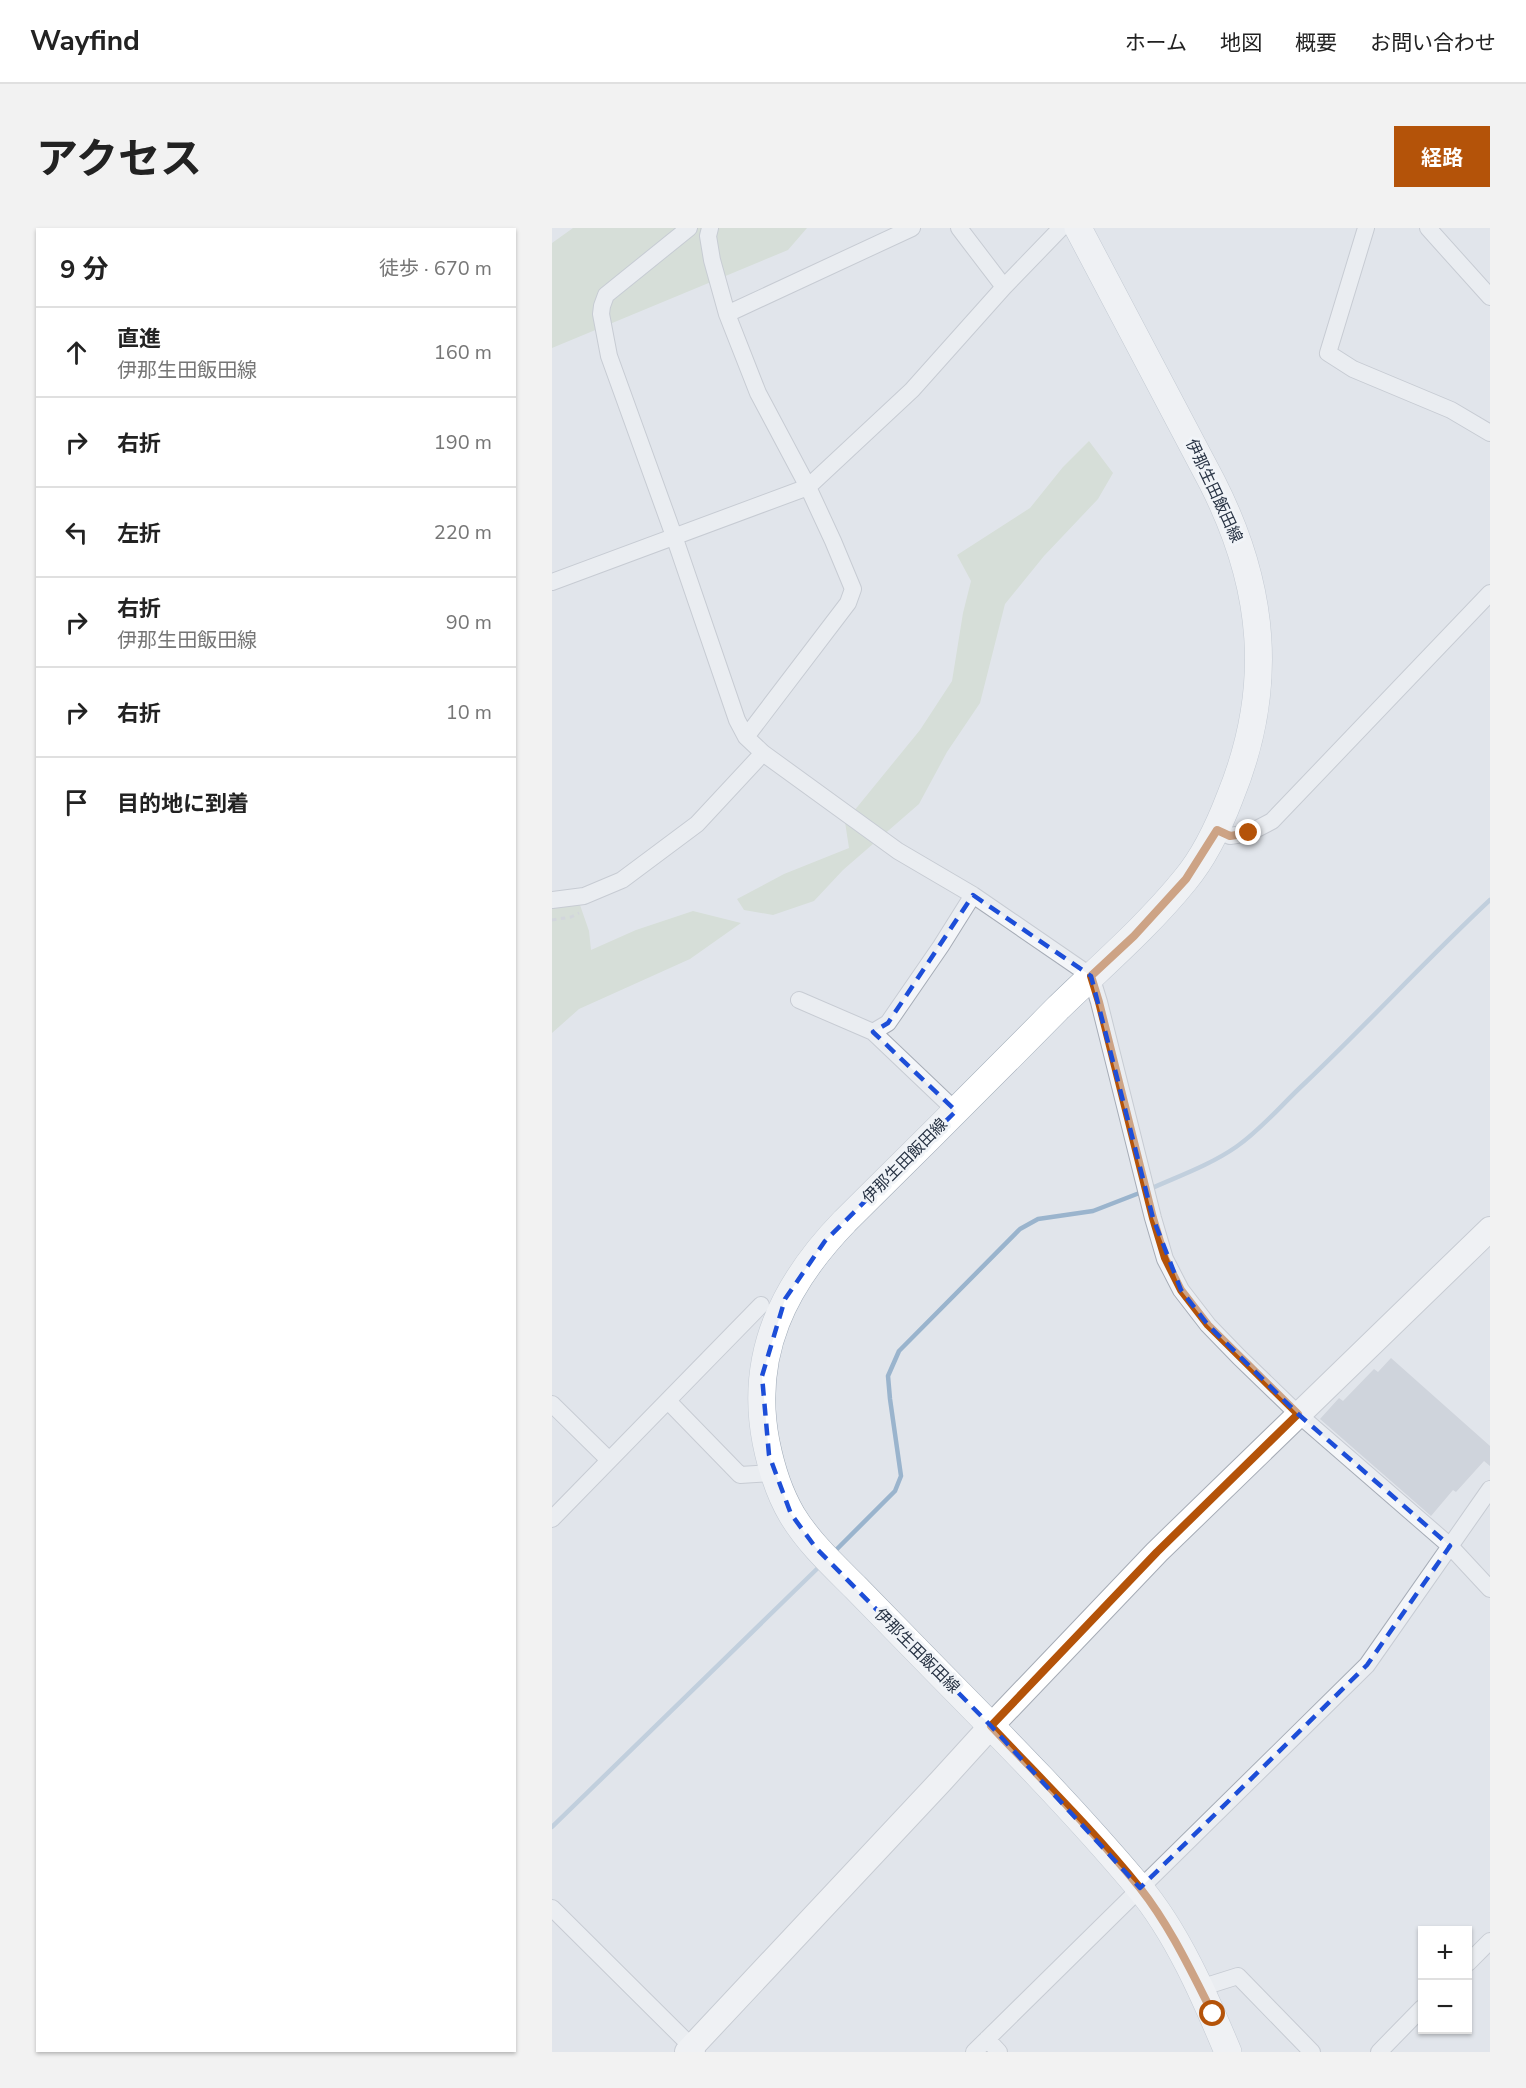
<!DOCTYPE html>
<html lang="ja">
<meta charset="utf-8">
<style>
:root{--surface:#fff;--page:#f2f2f2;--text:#222;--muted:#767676;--line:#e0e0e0;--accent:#b45309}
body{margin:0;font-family:"Nunito Sans","Noto Sans JP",sans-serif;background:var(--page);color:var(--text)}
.controls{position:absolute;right:18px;bottom:18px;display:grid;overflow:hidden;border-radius:0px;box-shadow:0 2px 4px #0004}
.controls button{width:54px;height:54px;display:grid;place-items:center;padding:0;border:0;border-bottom:2px solid var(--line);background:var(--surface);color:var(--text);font:30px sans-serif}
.stop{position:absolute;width:18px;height:18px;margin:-14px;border:4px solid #b45309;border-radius:50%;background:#fff}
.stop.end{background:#b45309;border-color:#fff;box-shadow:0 2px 6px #0008}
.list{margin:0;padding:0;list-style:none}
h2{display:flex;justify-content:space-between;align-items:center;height:78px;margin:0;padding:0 24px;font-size:26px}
h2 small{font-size:20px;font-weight:400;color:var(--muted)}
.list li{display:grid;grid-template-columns:39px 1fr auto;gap:18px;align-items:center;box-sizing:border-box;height:90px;padding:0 24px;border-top:2px solid var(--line)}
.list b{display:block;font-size:22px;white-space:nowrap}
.list p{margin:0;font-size:20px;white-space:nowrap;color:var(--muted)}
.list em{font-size:20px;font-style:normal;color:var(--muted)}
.icon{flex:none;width:33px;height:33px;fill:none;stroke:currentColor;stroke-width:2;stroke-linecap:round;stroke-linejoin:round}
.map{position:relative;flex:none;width:938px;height:1824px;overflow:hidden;border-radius:0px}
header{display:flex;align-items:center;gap:36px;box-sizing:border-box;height:84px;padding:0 30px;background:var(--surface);border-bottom:2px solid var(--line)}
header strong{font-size:28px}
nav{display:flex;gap:33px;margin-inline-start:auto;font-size:21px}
.intro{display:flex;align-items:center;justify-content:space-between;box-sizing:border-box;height:144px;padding:0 36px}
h1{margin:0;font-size:42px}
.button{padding:15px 27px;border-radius:0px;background:var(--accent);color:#fff;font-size:21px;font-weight:700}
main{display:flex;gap:36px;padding:0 36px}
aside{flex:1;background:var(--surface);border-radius:0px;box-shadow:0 2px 4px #0004}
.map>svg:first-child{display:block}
.green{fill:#c7d5c1}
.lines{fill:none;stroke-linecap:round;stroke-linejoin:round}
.stream{stroke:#9ab4cd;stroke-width:4.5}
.building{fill:#b8bec9}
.street-casing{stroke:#a6acb6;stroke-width:18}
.secondary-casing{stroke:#a6acb6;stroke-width:26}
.primary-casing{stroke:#9faab7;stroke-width:28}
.path{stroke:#bfc3ca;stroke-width:3;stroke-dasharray:4.5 4.5;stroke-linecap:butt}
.street{stroke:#f4f6f9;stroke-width:16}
.secondary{stroke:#fff;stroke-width:24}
.primary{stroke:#fff;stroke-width:27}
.route{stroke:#b45309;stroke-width:8}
.marked{fill:none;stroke:#1d4ed8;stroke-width:4.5;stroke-dasharray:12 8;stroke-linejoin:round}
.labels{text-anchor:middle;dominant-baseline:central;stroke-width:6;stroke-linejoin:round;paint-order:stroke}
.street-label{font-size:16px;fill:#283344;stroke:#f1f4f8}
</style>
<header>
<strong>Wayfind</strong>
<nav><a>ホーム</a><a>地図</a><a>概要</a><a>お問い合わせ</a></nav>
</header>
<div class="intro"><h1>アクセス</h1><a class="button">経路</a></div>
<main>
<aside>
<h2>9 分<small>徒歩 · 670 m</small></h2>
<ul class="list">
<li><svg class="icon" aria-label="ahead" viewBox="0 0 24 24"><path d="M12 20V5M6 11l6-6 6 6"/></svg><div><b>直進</b><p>伊那生田飯田線</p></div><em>160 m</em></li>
<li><svg class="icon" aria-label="right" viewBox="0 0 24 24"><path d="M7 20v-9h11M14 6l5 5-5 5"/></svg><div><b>右折</b></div><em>190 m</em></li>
<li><svg class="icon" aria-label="left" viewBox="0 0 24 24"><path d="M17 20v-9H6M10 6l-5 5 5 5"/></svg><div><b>左折</b></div><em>220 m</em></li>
<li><svg class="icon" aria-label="right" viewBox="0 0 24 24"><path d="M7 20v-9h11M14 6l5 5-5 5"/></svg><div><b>右折</b><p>伊那生田飯田線</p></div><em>90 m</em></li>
<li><svg class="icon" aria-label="right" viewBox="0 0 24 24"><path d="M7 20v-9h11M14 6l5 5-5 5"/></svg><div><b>右折</b></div><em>10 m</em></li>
<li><svg class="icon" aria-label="arrive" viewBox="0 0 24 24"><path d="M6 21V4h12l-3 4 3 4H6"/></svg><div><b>目的地に到着</b></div></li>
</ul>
</aside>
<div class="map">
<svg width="938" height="1824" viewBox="0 0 938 1824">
<rect width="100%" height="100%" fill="#e1e5eb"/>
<!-- green -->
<path class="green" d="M21 0H255L236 22 0 120V15Z
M537 213 561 245 546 271 492 328 453 376 428 475 395 524 367 576 291 642 262 673 221 687 192 682 185 671 232 646 297 620 293 594 368 502 400 453 411 385 419 353 405 327 478 280 511 239Z
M28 677 37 703 39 722 84 702 141 683 189 695 138 731 27 781 0 805V679Z"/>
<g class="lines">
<!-- stream -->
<path class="stream" d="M598 961C627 948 658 937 684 919 710 901 730 876 754 854 816 795 875 731 938 672
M282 1324 343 1263 349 1248 338 1171 336 1148 347 1123 468 1001 486 991 541 983 590 964
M0 1599 270 1336"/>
</g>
<!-- building -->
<path class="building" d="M839 1130 938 1218V1238L932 1233 904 1264 901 1262 879 1288 768 1191 787 1170 791 1173 822 1141 826 1144Z"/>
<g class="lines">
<defs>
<path id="street" d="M137 0 54 67 50 78 49 86 57 128 122 308 185 492 194 509 211 525 346 623 421 667 539 748 547 774 601 990 613 1031 629 1062 656 1097 687 1129 746 1186 898 1318 938 1361
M158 0 156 8 160 32 175 86 206 165 256 259 281 313 301 361 296 375 194 509
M407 0 452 59
M814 0 776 125 801 141 899 182 938 205
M876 0 938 69
M175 86 360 0
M0 354 256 259 360 162 452 59 509 0
M665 602 678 608 697 605 720 593 938 365
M0 672 32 668 70 652 145 596 211 525
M247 772 321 804 404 883
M321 804 336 795 389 718 421 667
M116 1173 188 1247 221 1245
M0 1176 57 1232
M0 1291 209 1077
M0 1680 145 1824
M916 1735 938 1713
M648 1760 686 1748 760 1824
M435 1811 447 1824
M422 1824 815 1437 938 1261
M827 1824 870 1780"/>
<path id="secondary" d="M135 1824 389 1553 439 1498 605 1324 938 1001"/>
<path id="primary" d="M526 0 660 254C713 358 723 459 678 569 667 598 653 628 633 652 595 699 548 739 505 781 435 852 364 923 293 993 232 1056 197 1126 214 1214 219 1239 227 1265 240 1287 257 1315 281 1337 304 1360 331 1388 359 1416 386 1444 455 1514 523 1583 586 1658 625 1704 653 1769 676 1824"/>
</defs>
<!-- street casing -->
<use href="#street" class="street-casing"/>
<!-- secondary casing -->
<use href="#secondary" class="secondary-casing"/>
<!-- primary casing -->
<use href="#primary" class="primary-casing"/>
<!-- path -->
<path class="path" d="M0 692 19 689 27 685"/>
<!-- street -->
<use href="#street" class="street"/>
<!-- secondary -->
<use href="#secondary" class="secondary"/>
<!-- primary -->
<use href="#primary" class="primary"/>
</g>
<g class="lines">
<!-- route -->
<path class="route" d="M661 1786C639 1743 618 1698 588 1660 542 1603 489 1551 439 1498L605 1324 746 1186 656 1097 629 1062 613 1030 601 990 547 774 539 748 582 708 634 651 665 602 678 608 697 605"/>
</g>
<!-- marked area -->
<path d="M0 0H938V1824H0ZM421 667 539 748 601 990 629 1062 656 1097 746 1186 898 1318 815 1437 588 1660 439 1498 264 1320 239 1286 217 1227 210 1148 233 1071 273 1013 404 883 321 804 336 795Z" fill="#e1e5eb" fill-opacity=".55" fill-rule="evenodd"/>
<path class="marked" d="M421 667 539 748 601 990 629 1062 656 1097 746 1186 898 1318 815 1437 588 1660 439 1498 264 1320 239 1286 217 1227 210 1148 233 1071 273 1013 404 883 321 804 336 795Z"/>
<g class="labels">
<!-- street labels -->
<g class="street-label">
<text transform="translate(662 263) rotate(65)">伊那生田飯田線</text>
<text transform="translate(353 933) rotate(-45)">伊那生田飯田線</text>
<text transform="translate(365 1423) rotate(45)">伊那生田飯田線</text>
</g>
</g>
</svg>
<div class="controls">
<button>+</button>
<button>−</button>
</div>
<div class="stop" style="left:661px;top:1786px"></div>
<div class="stop end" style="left:697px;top:605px"></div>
</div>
</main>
